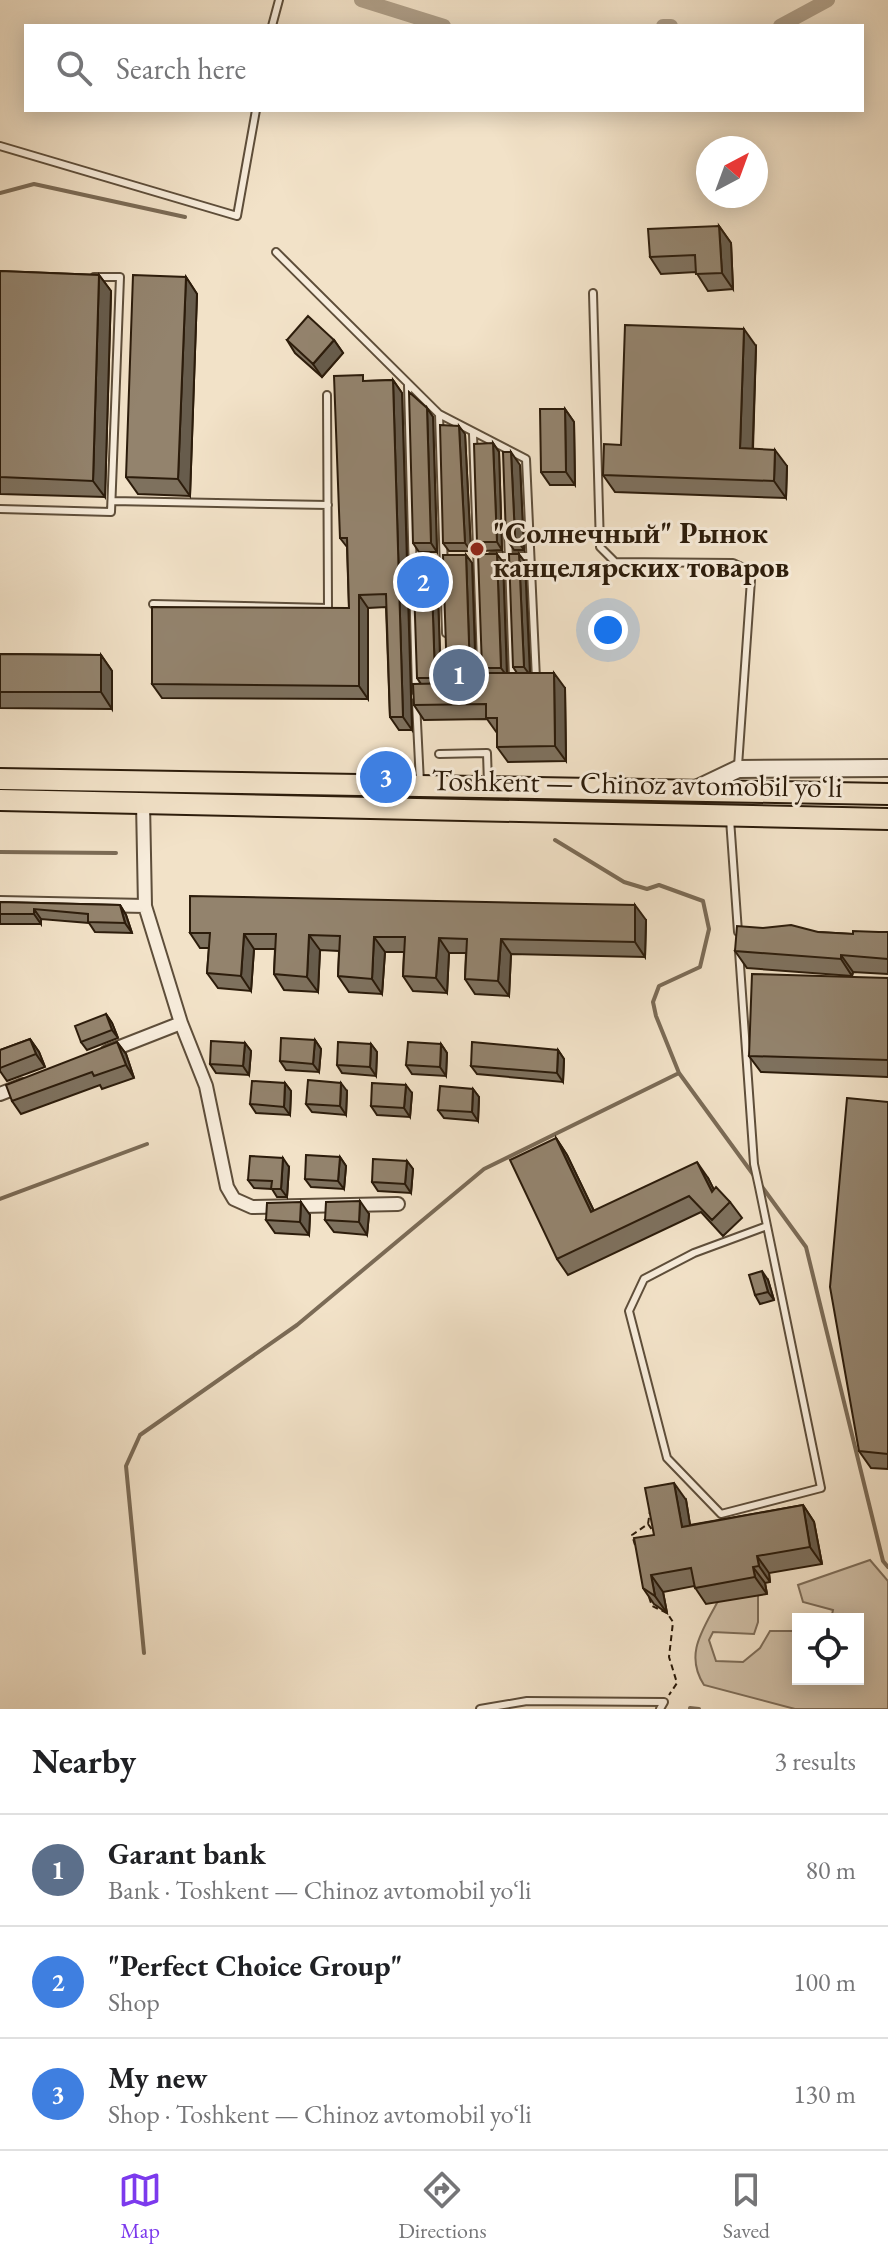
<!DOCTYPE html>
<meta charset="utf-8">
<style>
:root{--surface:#fff;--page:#f2f2f2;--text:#202124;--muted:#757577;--line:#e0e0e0;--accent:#7c3aed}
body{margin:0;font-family:"EB Garamond",serif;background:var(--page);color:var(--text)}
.controls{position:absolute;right:24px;bottom:24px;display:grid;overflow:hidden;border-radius:0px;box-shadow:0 4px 20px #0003}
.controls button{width:72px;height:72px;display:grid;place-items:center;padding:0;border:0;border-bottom:2px solid var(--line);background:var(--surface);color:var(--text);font:40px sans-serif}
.compass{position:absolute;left:696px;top:136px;width:72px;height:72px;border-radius:50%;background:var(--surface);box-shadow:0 4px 20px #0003;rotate:41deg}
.you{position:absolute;left:608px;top:630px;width:28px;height:28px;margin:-20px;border:6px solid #fff;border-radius:50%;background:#1a73e8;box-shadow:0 0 0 12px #1a73e833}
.badge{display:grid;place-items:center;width:52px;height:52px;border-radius:50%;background:var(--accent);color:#fff;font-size:26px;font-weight:700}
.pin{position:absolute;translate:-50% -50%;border:4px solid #fff;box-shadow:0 2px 8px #0006}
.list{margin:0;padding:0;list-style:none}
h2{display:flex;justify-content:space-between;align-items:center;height:104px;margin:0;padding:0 32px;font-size:34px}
h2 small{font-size:26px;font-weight:400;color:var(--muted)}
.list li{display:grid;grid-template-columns:52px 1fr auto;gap:24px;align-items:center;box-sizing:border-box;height:112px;padding:0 32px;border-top:2px solid var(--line)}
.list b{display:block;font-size:30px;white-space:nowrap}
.list p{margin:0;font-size:26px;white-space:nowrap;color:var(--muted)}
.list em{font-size:26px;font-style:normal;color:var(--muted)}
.icon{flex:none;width:44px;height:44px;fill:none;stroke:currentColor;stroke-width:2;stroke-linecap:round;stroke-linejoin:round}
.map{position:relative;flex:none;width:888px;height:1709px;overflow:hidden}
.search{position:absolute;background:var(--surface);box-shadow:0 4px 20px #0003;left:24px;right:24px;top:24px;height:88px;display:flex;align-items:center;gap:20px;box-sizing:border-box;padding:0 28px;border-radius:0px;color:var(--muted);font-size:30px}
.sheet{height:440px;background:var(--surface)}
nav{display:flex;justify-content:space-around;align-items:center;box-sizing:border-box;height:112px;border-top:2px solid var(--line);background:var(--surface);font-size:22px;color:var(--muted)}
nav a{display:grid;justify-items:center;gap:4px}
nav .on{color:var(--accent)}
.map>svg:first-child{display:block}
.green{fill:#d0c0a8;stroke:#7e6e5a;stroke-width:2}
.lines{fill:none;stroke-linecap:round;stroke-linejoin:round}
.stream{stroke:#7b6b56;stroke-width:4}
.canal{stroke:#af9f88;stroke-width:14}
.service-casing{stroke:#5e4e3a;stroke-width:10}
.minor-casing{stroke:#5e4e3a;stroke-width:16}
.tertiary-casing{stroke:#5e4e3a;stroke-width:20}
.trunk-casing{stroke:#2c1c0b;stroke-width:24}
.path{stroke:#2c1c0b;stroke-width:2;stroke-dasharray:6 4;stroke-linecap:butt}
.service{stroke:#f7ecdb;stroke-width:6}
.minor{stroke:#f7ecdb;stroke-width:12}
.tertiary{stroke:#f7ecdb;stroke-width:16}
.trunk{stroke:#f2e2c8;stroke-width:20}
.wall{fill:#7e715e;stroke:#2c1c0b;stroke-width:2}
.shaded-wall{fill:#675c4c;stroke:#2c1c0b;stroke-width:2}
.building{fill:#93836d;stroke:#2c1c0b;stroke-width:2}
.poi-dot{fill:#8f2418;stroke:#f7ecdb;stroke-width:3}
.labels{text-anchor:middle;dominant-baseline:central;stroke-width:6;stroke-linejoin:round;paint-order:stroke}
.poi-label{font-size:30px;font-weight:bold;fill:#2c1c0b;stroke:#f7ecdb;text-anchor:start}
.street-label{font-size:30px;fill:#2c1c0b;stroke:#f7ecdb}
</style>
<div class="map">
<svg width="888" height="1709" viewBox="0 0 888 1709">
<rect width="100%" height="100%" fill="#f2e2c8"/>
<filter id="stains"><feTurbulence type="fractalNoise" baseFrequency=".0025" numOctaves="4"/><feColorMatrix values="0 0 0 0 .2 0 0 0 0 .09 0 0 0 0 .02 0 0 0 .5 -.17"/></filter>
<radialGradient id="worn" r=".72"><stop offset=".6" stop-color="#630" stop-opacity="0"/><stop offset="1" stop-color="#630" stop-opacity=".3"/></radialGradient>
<!-- green -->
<path class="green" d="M870 1560 888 1581V1709H795L704 1685C684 1654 703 1630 718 1601L758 1594V1622L754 1634 713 1632 709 1640 716 1661 743 1662 760 1648 770 1631H798V1679H858V1619H831L833 1610 803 1602 798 1585Z"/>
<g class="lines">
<!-- stream -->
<path class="stream" d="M0 193 34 184 185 217
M555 840 624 882 647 889 659 885 703 901 709 929 700 967 659 986 653 1002 656 1016 679 1073 755 1177
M0 852 116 853
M760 1184 806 1247 883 1561 888 1567
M0 1199 147 1144
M144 1653 126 1466 140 1435 297 1325 484 1169 679 1073
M690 1708 699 1709"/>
<!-- canal -->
<path class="canal" d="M361 0 444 26
M663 26H671
M780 26 828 0"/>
<defs>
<path id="service" d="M272 26 279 0
M0 146 237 216 256 110
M276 252 439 414 526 459 536 679
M593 293 600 547 615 562 733 563 744 568 751 580 738 766
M408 385 416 691
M439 414 446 633
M473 434 482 691
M112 501 328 505
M0 509 111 512 120 277H94
M508 533 513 678
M492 556H530
M153 604 328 608 327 395
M416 702 420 783
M439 754 487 753 488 784
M730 819 738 932
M739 951 754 1164 759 1187 821 1488 721 1514 667 1458 629 1311 644 1279 694 1253 767 1226
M480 1709 527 1701 664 1702 660 1709"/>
<path id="minor" d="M143 803 145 906 181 1023 206 1086 227 1187 234 1199 252 1207 398 1204
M0 903 145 906
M107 1052 181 1023
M0 1094 23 1085"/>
<path id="tertiary" d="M694 790 738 769 888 768"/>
<path id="trunk" d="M0 779 888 794
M0 800 888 819"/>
</defs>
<!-- service casing -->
<use href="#service" class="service-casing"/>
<!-- minor casing -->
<use href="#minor" class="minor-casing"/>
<!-- tertiary casing -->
<use href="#tertiary" class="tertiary-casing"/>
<!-- trunk casing -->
<use href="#trunk" class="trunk-casing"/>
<!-- path -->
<path class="path" d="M648 1524 653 1531
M635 1545 632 1535 648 1524 650 1511
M649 1597 652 1606 667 1613 673 1622 669 1657 677 1683 669 1695"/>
<!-- service -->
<use href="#service" class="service"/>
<!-- minor -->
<use href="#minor" class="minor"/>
<!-- tertiary -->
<use href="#tertiary" class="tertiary"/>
<!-- trunk -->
<use href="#trunk" class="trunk"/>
</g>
<!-- wall -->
<path class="wall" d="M719 226 731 243 733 289 708 291 696 272 661 274 650 257Z
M0 271 99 275 111 291 105 497 0 494Z
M186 277 197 294 190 496 138 494 126 477Z
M287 340H334L343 353 322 377 295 353Z
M756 346 753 449 787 466 786 498 615 492 603 475 621 445Z
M393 380 402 393 412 730H399L390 717 386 607 368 608V699L162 698 152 684 349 608 347 547 340 538 367 381Z
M427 408 433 417 437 552H419L413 543Z
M565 409 574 422 575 485H550L541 472Z
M465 434 471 551H449L443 543Z
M493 443 499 452 502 550 483 551 477 542Z
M520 465 524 550H514L506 538Z
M466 555 472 563 476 680H473V686H486V674L482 668 503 562 507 673H517L513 667 525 562 530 673 565 688 566 761 508 762 497 747V733L487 719 424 720 414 705 421 684 417 678 437 564 441 683H451L447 678Z
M0 654 101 655 112 671V709L0 708Z
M0 902 120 905 126 915 132 933 95 932 89 923 41 919V924H0Z
M646 920 645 957 511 954 509 996 475 994 465 979 466 953H449L447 993 413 991 403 976 404 952H385L382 994 349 992 338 976 339 951 320 950 318 992 284 990 274 974 275 949H254L251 991 218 988 207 973 209 948H200L190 933Z
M818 932 853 934 888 932V974L853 972 852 976 747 968 735 951Z
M888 978V1077L761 1072 749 1056Z
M106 1014 112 1023 118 1038 87 1050 81 1042Z
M30 1039 39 1052 45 1067 7 1081 0 1071V1050Z
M315 1040 321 1049 319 1072 286 1070 280 1061Z
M117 1042 126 1054 134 1078 102 1089 100 1085 21 1114 12 1101Z
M245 1043 251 1051 249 1075 216 1073 210 1064Z
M371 1044 377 1052 376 1076 342 1073 337 1065Z
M441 1044 447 1053 446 1076 412 1074 406 1065Z
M558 1050 564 1059 563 1082 477 1074 471 1066Z
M285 1083 291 1091 290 1115 256 1113 250 1104Z
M473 1089 479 1097 478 1121 444 1118 438 1110Z
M347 1091 346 1115 312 1112 306 1104Z
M412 1093 410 1117 377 1115 371 1106Z
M888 1102V1469L871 1468 859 1451Z
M556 1138 567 1155 594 1211 708 1178 714 1190 730 1202 742 1218 723 1236 701 1212 568 1275 557 1259Z
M340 1157 346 1166 344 1189 311 1187 305 1179Z
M407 1161 413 1169 411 1193 378 1191 372 1182Z
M289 1167 287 1197H277L272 1189 254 1188 248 1180Z
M369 1214 367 1235 334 1232 325 1220Z
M310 1215 309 1235 275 1233 266 1220Z
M768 1280 774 1300 760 1304 755 1295Z
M686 1500 690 1525 803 1505 814 1522 822 1564 769 1573 770 1582 765 1583 767 1594 706 1604 694 1586 663 1592 667 1613 654 1604 643 1588 654 1535Z"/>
<!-- shaded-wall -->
<path class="shaded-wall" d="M719 226 731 243 733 289 722 273Z
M99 275 111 291 105 497 93 481Z
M186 277 197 294 190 496 178 479Z
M744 329 756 346 752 465 740 448Z
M334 340 343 353 322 377 313 364Z
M393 380 402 393 412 730 403 717Z
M427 408 433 417 437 552 431 543Z
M565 409 574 422 575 485 566 472Z
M459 426 465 434 471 551 465 543Z
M493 443 499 452 502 550 497 542Z
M775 450 787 466 786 498 774 481Z
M511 452 520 465 524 550 515 537Z
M497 554 503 562 507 676 501 668Z
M519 554 525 562 530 675 524 667Z
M431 555 437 564 441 687 435 678Z
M466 555 472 563 476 680 470 672Z
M359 595 368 608V699L359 686Z
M101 655 112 671V709L101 692Z
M467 672 473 680V686L467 678Z
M554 673 565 688 566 761 555 746Z
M120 905 126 915 132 933 125 923Z
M635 905 646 920 645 957 635 942Z
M34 909 41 919V924L34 914Z
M244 934 254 949 251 991 241 976Z
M309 935 320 950 318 992 307 977Z
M374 937 385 952 382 994 372 979Z
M439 938 449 953 447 993 436 978Z
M501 939 511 954 509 996 498 981Z
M841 955 853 972 852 976 841 959Z
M106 1014 112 1023 118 1038 112 1030Z
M30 1039 39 1052 45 1067 36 1054Z
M315 1040 321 1049 319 1072 313 1064Z
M117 1042 126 1054 134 1078 126 1065Z
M245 1043 251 1051 249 1075 243 1066Z
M371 1044 377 1052 376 1076 370 1067Z
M441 1044 447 1053 446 1076 440 1067Z
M558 1050 564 1059 563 1082 557 1073Z
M285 1083 291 1091 290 1115 284 1107Z
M341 1083 347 1091 346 1115 340 1106Z
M406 1085 412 1093 410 1117 404 1108Z
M473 1089 479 1097 478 1121 472 1112Z
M556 1138 567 1155 602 1228 591 1212Z
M340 1157 346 1166 344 1189 338 1181Z
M283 1158 289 1167 287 1197 281 1189Z
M407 1161 413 1169 411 1193 405 1184Z
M697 1162 708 1178 723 1208 712 1192Z
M360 1201 369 1214 367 1235 359 1222Z
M301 1202 310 1215 309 1235 300 1222Z
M762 1271 768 1280 774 1300 768 1292Z
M674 1483 686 1500 693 1543 682 1527Z
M803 1505 814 1522 822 1564 810 1547Z
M757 1556 769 1573 770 1582 759 1566Z
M753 1567 765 1583 767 1594 755 1577Z
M651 1575 663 1592 667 1613 655 1596Z"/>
<!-- building -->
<path class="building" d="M719 226 722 273 696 274 695 255 650 257 648 229Z
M0 271 99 275 93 481 0 477Z
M133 275 186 277 178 479 126 477Z
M308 316 334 340 313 364 287 340Z
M625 325 744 329 740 448 775 450 774 481 603 475 604 444 621 445Z
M363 375V381L393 380 403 717H390L386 594 359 595V686L152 684V607L349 608 347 538H340L334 376Z
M409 392 427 408 431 543H413Z
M540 409H565L566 472H541Z
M440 425 459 426 465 543H443Z
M493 443 497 542H477L474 444Z
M503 452H511L515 537 506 538Z
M478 554H497L501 668H482Z
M509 554H519L524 667H513Z
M413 555H431L435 678H417Z
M443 555H466L470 672H467V678H447Z
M0 654 101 655V692H0Z
M486 673H554L555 746 497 747V718H486V704L414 705 413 684 463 683V686H486Z
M190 896 635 905V942L501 939 498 981 465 979 467 939 439 938 436 978 403 976 405 937H374L372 979 338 976 340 936 309 935 307 977 274 974 276 934H244L241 976 207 973 210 933H190Z
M0 902 120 905 125 923 88 922V914L34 909V914H0Z
M791 925 818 932 853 934V931L879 932H888V959L841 955V959L735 951 737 926 763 928Z
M752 974 888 978V1060L749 1056Z
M106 1014 112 1030 81 1042 75 1026Z
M281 1038 315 1040 313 1064 280 1061Z
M30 1039 36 1054 0 1068V1050Z
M211 1041 245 1043 243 1066 210 1064Z
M117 1042 126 1065 94 1076 92 1072 12 1101 6 1085Z
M338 1042 371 1044 370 1067 337 1065Z
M408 1042 441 1044 440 1067 406 1065Z
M472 1042 558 1050 557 1073 471 1066Z
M308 1080 341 1083 340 1106 306 1104Z
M252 1081 285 1083 284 1107 250 1104Z
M372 1083 406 1085 404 1108 371 1106Z
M440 1086 473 1089 472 1112 438 1110Z
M847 1098 888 1102V1454L859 1451 830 1287Z
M556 1138 591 1212 697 1162 712 1192 716 1187 730 1202 712 1220 689 1196 557 1259 510 1160Z
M306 1155 340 1157 338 1181 305 1179Z
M250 1156 283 1158 281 1189H271L272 1181 248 1180Z
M373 1159 407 1161 405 1184 372 1182Z
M360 1201 359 1222 325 1220 326 1202Z
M301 1202 300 1222 266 1220 267 1203Z
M762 1271 768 1292 755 1295 749 1275Z
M674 1483 682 1527 803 1505 810 1547 757 1556 759 1566 753 1567 755 1577 695 1588 691 1568 651 1575 655 1596 643 1588 634 1538 654 1535 645 1488Z"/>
<!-- markers -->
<circle class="poi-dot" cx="477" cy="549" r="8"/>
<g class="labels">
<!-- poi labels -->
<g class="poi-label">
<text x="493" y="532">"Солнечный" Рынок<tspan x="493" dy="34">канцелярских товаров</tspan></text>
</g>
<!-- street labels -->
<g class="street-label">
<text transform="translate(637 783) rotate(1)">Toshkent — Chinoz avtomobil yoʻli</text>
</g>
</g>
<rect width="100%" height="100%" filter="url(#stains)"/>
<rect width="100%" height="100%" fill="url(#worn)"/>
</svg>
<div class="controls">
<button><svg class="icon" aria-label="locate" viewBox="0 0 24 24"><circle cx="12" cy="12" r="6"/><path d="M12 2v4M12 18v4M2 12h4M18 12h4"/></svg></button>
</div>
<svg class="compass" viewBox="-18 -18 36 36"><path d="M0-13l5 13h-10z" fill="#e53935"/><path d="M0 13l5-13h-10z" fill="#757577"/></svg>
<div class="you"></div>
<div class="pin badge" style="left:459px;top:675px;background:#5c6f8a">1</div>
<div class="pin badge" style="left:423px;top:582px;background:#3f7fe0">2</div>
<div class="pin badge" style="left:386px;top:777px;background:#3f7fe0">3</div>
<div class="search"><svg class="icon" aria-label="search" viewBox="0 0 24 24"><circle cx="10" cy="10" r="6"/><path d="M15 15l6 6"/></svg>Search here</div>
</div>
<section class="sheet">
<h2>Nearby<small>3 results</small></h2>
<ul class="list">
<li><span class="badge" style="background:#5c6f8a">1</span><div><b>Garant bank</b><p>Bank · Toshkent — Chinoz avtomobil yoʻli</p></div><em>80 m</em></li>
<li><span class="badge" style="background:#3f7fe0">2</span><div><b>&quot;Perfect Choice Group&quot;</b><p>Shop</p></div><em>100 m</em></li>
<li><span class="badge" style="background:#3f7fe0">3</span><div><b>My new</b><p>Shop · Toshkent — Chinoz avtomobil yoʻli</p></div><em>130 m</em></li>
</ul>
</section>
<nav>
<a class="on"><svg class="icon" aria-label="map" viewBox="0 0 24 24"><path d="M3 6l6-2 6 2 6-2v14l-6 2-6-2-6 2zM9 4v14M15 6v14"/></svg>Map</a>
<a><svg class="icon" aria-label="directions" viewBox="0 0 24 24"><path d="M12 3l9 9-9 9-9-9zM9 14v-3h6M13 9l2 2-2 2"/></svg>Directions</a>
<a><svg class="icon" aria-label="saved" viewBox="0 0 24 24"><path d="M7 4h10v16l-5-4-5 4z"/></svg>Saved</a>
</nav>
